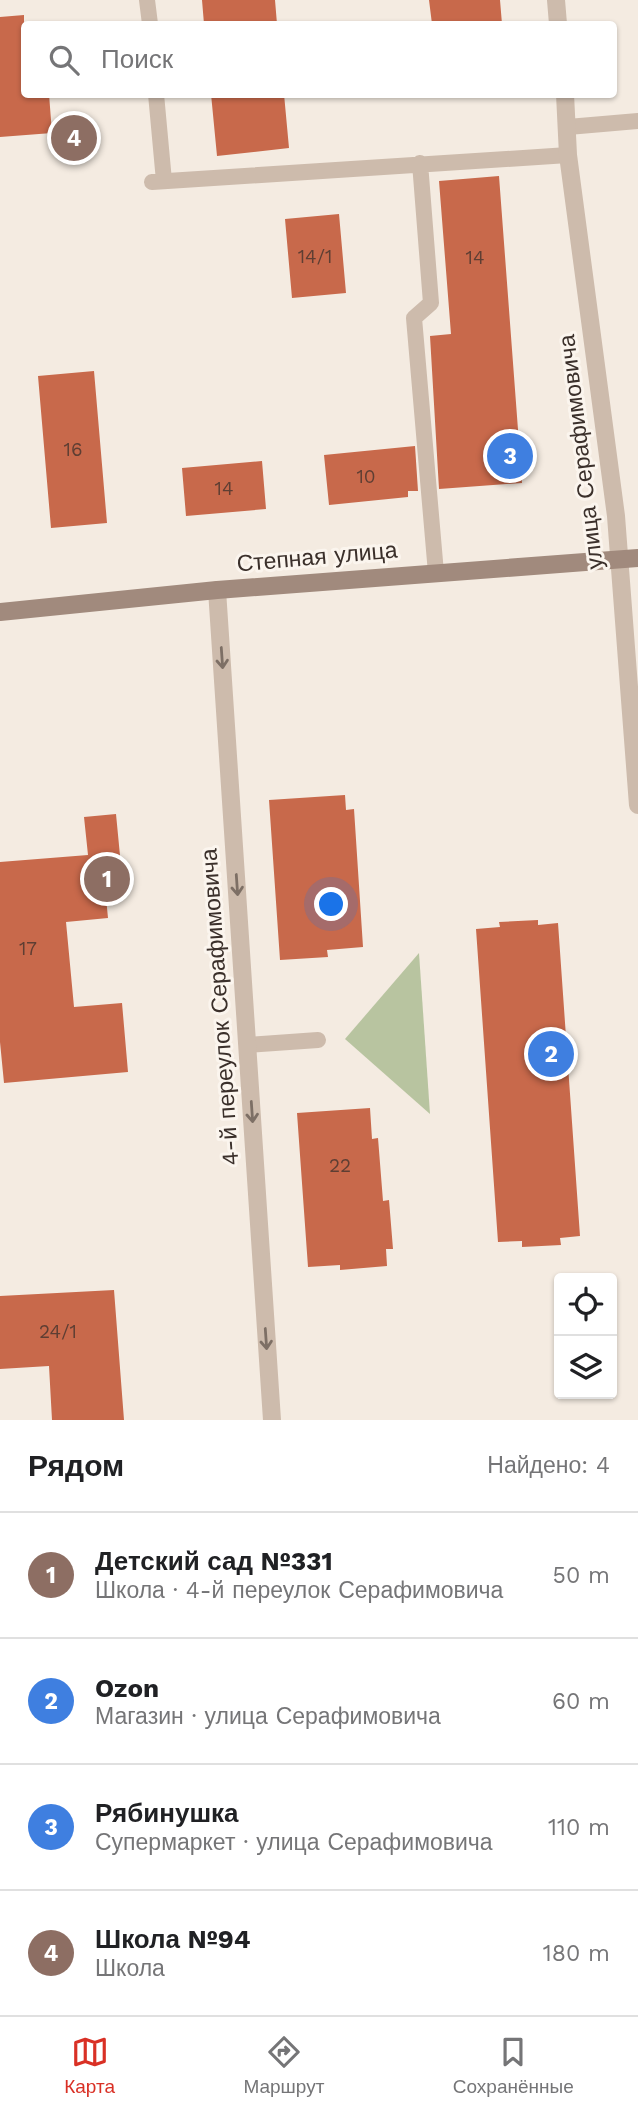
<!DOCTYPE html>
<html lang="ru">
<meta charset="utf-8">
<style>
:root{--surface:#fff;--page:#f2f2f2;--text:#202124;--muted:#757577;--line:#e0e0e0;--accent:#d93025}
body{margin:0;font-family:"Work Sans",sans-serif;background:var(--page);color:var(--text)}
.controls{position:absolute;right:21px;bottom:21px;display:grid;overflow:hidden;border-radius:7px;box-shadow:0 2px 5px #0004}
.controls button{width:63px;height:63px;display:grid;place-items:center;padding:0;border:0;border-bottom:2px solid var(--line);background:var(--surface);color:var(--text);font:35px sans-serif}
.you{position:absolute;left:332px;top:905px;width:24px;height:24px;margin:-18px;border:5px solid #fff;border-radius:50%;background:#1a73e8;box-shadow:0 0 0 10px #1a73e833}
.badge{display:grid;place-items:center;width:46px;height:46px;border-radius:50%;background:var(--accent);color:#fff;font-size:23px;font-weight:700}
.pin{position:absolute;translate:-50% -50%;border:4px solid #fff;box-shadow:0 2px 7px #0006}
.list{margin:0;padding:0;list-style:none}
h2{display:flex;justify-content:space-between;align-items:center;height:91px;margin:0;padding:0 28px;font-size:30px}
h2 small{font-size:23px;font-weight:400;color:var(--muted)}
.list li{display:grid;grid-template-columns:46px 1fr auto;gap:21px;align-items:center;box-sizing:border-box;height:126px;padding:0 28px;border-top:2px solid var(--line)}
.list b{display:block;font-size:26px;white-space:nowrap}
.list p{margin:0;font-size:23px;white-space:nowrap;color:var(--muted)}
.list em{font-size:23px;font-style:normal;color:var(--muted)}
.icon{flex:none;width:38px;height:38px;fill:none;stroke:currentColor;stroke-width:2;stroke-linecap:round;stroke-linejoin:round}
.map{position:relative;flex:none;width:638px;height:1420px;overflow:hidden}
.search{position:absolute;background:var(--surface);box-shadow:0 2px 5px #0004;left:21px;right:21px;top:21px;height:77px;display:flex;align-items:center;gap:18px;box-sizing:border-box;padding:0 24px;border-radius:7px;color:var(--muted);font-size:26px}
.sheet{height:595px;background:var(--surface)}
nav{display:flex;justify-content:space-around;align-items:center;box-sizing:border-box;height:98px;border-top:2px solid var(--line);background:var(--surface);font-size:19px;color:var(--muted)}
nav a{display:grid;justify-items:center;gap:4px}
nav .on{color:var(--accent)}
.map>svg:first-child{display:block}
.green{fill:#b8c4a0}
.building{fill:#c8694b}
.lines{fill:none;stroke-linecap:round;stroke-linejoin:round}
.lane{stroke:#cdbbac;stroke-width:16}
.street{stroke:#cdbbac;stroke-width:18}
.secondary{stroke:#a18a7d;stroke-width:18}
.oneway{stroke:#7d6f65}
.labels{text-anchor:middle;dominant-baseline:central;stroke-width:6;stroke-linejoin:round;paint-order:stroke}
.number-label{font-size:19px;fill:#5e3e33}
.street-label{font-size:23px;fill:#3b302b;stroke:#fbf5ee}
</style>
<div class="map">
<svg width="638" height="1420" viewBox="0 0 638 1420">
<rect width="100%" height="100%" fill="#f4ebe1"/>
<!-- green -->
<path class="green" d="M419 953 430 1114 345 1039Z"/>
<!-- building -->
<path class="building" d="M202 0H275L277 24H204Z
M429 0H500L502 24H432Z
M24 15V94H49L52 133 0 137V17Z
M211 94H284L289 148 217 156Z
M499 176 522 483 439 489 430 336 451 334 439 181Z
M339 214 346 293 292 298 285 219Z
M94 371 107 523 51 528 38 376Z
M415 446 418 491H408V497L329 505 324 455Z
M262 461 266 509 186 516 182 468Z
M345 795 346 810 354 809 363 947 327 950 328 957 280 960 269 800Z
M116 814 121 866 103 867 108 918 66 922 74 1007 122 1003 128 1072 4 1083 0 1042V862L88 855 84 817Z
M538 920V925L558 923 580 1236 560 1238 561 1245 522 1247V1241L498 1242 476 929 500 927 499 922Z
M370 1108 372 1139 378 1138 383 1201 389 1200 393 1249H386L387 1266 340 1270V1265L308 1267 297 1113Z
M114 1290 124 1420H52L49 1366 0 1369V1296Z"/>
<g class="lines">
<!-- lane -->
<path class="lane" d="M147 0 150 24
M156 94 164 181
M568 127 638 121
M420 163 431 303 414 318 436 573
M152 182 568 155
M247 1045 318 1040"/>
<!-- street -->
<path class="street" d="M556 0 558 24
M565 94 568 155 616 516 638 805
M217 590 272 1420"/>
<!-- secondary -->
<path class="secondary" d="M0 612 217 590 638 558"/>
</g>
<!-- one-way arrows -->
<defs><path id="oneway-shaft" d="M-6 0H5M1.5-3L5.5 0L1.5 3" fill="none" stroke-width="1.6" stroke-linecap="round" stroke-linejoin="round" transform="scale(1.75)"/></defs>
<g class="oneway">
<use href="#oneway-shaft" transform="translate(222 658) rotate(86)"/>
<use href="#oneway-shaft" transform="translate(237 885) rotate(86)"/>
<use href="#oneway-shaft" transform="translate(252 1112) rotate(86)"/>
<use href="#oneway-shaft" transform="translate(266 1339) rotate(86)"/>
</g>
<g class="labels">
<!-- number labels -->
<g class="number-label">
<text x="315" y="256">14/1</text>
<text x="475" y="257">14</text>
<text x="73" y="449">16</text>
<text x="366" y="476">10</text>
<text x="224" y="488">14</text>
<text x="28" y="948">17</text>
<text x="340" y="1165">22</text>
<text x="58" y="1331">24/1</text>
</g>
<!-- street labels -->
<g class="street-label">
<text transform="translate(581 452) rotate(-97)">улица Серафимовича</text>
<text transform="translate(317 557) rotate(-5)">Степная улица</text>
<text transform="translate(220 1007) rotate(-94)">4-й переулок Серафимовича</text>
</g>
</g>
</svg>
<div class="controls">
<button><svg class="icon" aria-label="locate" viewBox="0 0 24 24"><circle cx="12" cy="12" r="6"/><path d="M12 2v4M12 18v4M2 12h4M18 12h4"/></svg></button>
<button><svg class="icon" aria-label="layers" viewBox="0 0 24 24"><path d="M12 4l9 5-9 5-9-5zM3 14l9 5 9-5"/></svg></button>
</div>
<div class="you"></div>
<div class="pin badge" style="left:107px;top:879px;background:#8d6e63">1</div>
<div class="pin badge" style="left:551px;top:1054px;background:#3f7fe0">2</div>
<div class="pin badge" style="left:510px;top:456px;background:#3f7fe0">3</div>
<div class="pin badge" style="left:74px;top:138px;background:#8d6e63">4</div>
<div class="search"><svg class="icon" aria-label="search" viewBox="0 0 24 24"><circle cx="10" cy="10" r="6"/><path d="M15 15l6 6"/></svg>Поиск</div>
</div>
<section class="sheet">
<h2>Рядом<small>Найдено: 4</small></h2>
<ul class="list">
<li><span class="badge" style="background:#8d6e63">1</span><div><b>Детский сад №331</b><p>Школа · 4-й переулок Серафимовича</p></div><em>50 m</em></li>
<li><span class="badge" style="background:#3f7fe0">2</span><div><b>Ozon</b><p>Магазин · улица Серафимовича</p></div><em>60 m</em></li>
<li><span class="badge" style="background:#3f7fe0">3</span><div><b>Рябинушка</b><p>Супермаркет · улица Серафимовича</p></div><em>110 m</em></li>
<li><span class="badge" style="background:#8d6e63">4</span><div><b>Школа №94</b><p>Школа</p></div><em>180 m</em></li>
</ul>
</section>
<nav>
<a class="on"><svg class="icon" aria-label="map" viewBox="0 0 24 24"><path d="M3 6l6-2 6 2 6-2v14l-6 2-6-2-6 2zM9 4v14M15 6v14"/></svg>Карта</a>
<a><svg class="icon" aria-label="directions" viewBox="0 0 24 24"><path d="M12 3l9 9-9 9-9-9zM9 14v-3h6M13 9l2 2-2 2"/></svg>Маршрут</a>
<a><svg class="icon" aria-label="saved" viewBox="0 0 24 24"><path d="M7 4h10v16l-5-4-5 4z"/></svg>Сохранённые</a>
</nav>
